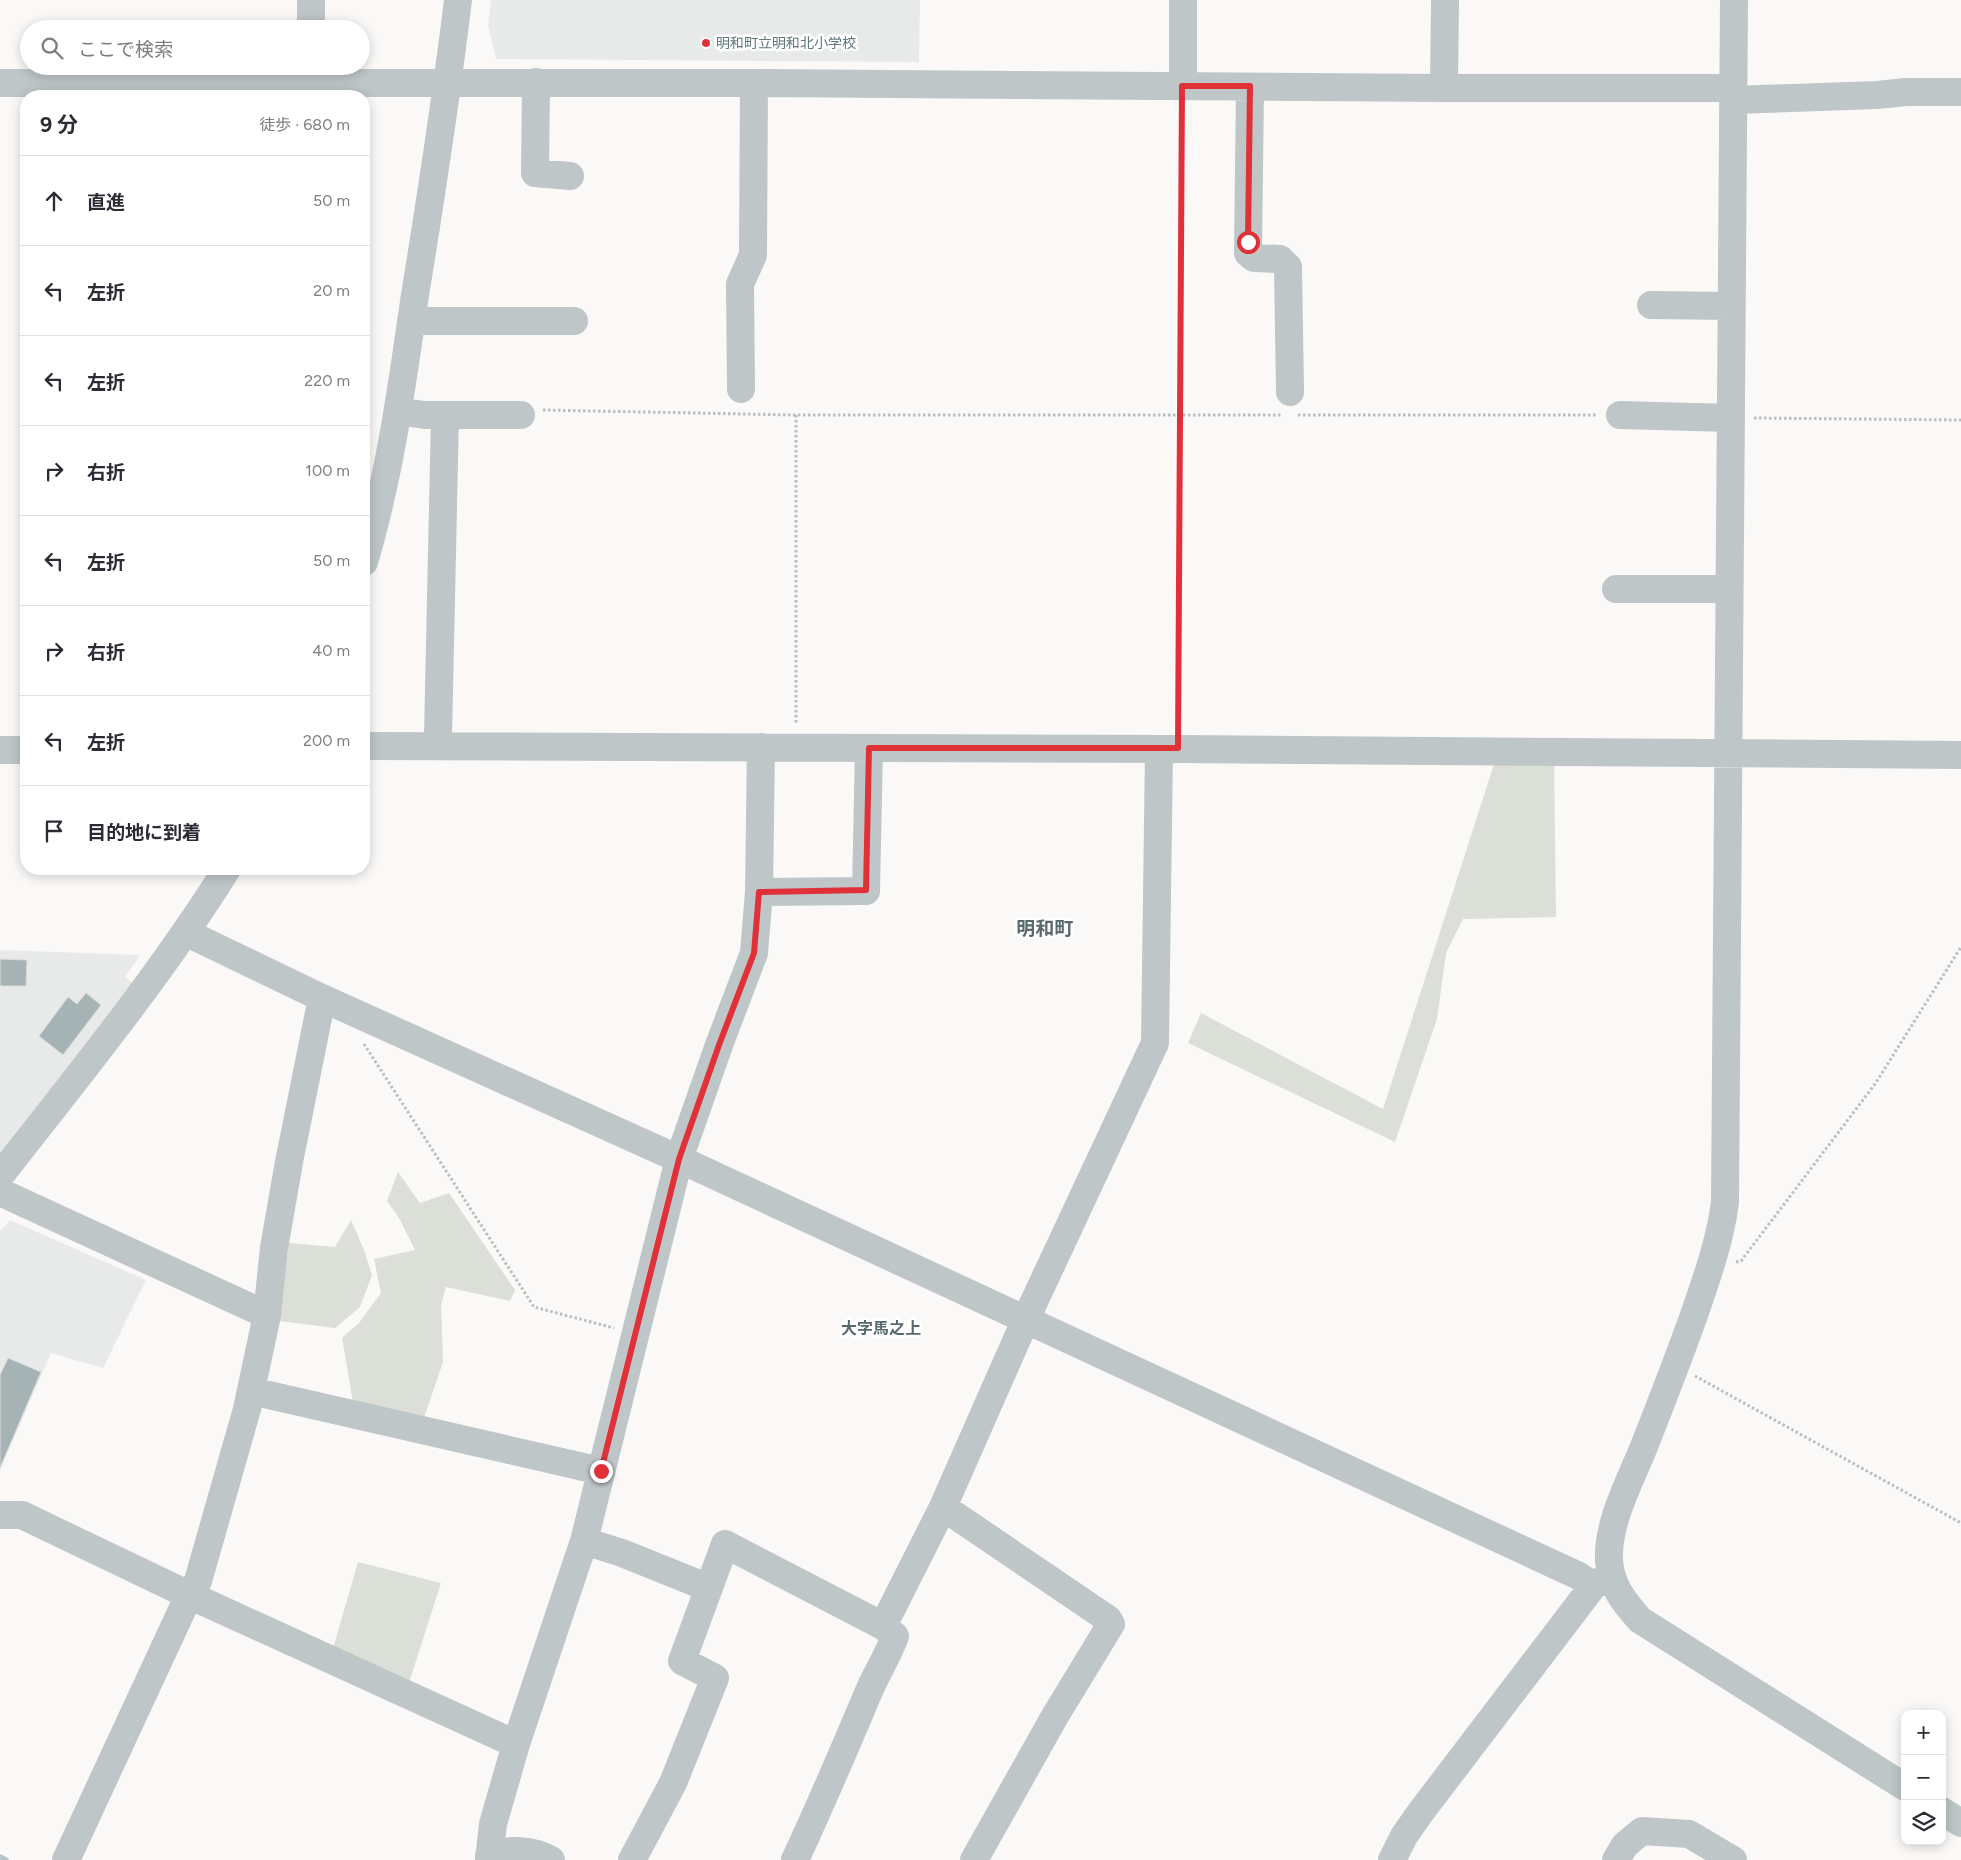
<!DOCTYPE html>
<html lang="ja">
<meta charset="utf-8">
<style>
:root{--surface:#fff;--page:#f2f2f3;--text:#2b2b33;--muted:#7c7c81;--line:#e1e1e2}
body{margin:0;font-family:Figtree,"Noto Sans JP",sans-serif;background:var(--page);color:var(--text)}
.controls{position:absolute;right:15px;bottom:15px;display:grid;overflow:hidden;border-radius:10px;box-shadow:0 2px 12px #0003}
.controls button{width:45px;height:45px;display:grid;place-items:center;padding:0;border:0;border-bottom:1px solid var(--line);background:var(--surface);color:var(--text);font:25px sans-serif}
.stop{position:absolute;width:15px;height:15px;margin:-11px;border:4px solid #e03139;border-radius:50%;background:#fff}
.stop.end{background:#e03139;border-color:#fff;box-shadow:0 1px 5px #0008}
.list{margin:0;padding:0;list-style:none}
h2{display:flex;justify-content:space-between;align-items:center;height:65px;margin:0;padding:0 20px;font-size:21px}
h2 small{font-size:16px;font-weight:400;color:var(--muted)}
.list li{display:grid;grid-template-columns:32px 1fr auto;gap:15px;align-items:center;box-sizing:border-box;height:90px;padding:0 20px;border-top:1px solid var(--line)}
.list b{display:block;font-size:19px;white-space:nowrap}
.list em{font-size:16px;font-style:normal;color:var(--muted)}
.icon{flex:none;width:28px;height:28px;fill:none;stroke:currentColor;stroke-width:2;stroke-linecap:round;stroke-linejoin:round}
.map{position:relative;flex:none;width:1961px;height:1860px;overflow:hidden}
.search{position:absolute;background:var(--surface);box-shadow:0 2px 12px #0003;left:20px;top:20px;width:350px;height:55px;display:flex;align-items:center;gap:12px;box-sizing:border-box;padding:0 18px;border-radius:28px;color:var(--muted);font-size:19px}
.panel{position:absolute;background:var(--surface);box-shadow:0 2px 12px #0003;left:20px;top:90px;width:350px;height:785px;border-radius:20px}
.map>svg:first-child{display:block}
.built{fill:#e8e9e9}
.green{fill:#dbdfd7}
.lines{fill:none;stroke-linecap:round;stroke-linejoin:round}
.stream{stroke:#b6c7c7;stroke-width:5.5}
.building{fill:#a5b3b5;stroke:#dcdbda}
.path{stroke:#b9bfc0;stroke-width:3;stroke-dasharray:2.5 2.5;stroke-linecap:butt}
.minor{stroke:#bec6c8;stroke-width:28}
.route{stroke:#e03139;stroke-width:6}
.poi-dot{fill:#e03139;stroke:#fff;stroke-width:2}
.labels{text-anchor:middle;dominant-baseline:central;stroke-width:5;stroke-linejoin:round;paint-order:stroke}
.poi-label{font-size:14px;fill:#60787c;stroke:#fff;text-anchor:start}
.quarter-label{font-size:16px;font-weight:bold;fill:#57696d;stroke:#fff}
.district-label{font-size:19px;font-weight:bold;fill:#57696d;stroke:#fff}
</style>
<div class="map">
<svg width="1961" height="1860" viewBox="0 0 1961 1860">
<rect width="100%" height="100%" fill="#faf9f8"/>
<!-- built -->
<path class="built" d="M491 0H920L919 62 496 59 488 26Z
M0 950 140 955 125 977 133 983 0 1158Z
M10 1220 146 1280 103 1368 51 1353 0 1470V1231Z"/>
<!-- green -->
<path class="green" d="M1496 758H1554L1556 917 1463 919 1446 953 1437 1019 1395 1142 1188 1043 1201 1013 1383 1109Z
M398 1172 420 1203 449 1193 515 1290 510 1301 446 1287 441 1305 443 1362 422 1424 354 1408 342 1338 359 1323 381 1293 374 1259 415 1250 399 1218 387 1201Z
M351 1220 364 1250 372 1275 360 1307 335 1328 279 1321 289 1243 335 1247Z
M358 1562 441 1583 408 1686 332 1652Z"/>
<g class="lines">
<!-- stream -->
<path class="stream" d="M0 1857 6 1860"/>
</g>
<!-- building -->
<path class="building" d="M0 959 27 960 26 986H0Z
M86 993 101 1005 63 1055 39 1036 68 997 77 1004Z
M8 1358 41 1372 0 1468V1375Z"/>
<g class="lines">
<!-- path -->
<path class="path" d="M543 410 796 415H1282
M796 415V724
M1298 415H1597
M1754 418 1961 420
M1178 725 1182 109
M364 1044 534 1307 614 1328
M1736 1262 1741 1261 1875 1084 1961 947
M1695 1376 1961 1523"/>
<!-- minor -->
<path class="minor" d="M1734 0 1725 1202C1720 1242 1706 1280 1693 1318 1677 1362 1660 1406 1643 1449 1629 1483 1607 1524 1609 1561 1611 1586 1624 1602 1640 1620L1905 1787
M311 29V0
M536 82 535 173 570 176
M0 83H754L1444 88H1733
M1183 86V0
M1250 87 1248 253 1254 258 1280 259 1288 267 1290 392
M1444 88 1445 0
M1733 100 1877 95 1906 92H1961
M1651 305 1731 306
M411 321H574
M741 389 740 284 753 255 754 83
M398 411 424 415H521
M1620 415 1731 418
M364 562C390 475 402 385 415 295 431 197 446 99 458 0
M1616 589H1729
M438 736 445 415
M364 746 1178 749 1961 755
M0 750H26
M759 892 866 891 869 748
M187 933 322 998 679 1159 1579 1576 1593 1586
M0 1176C78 1076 159 977 227 869
M0 1192 267 1315
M251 1391 601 1471
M943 1507 1108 1619 1111 1624 1055 1716 974 1860
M0 1515H22L189 1595 516 1744
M584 1541 622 1553 709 1588
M883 1626 943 1507 1025 1321 1155 1043 1159 749
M1942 1811 1961 1823
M489 1855C509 1849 532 1849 551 1860
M66 1860 189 1595 198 1581 247 1409 267 1315 274 1248 289 1162 322 998
M489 1860 493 1824 516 1744 584 1541 679 1159 719 1045 754 953 759 892 761 747
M632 1860 673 1783 715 1678 682 1661 725 1544 883 1626 895 1636C888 1656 877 1672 869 1691 845 1748 821 1804 795 1860
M1392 1860 1404 1836 1420 1813 1593 1586 1607 1577
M1616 1860 1625 1845 1642 1831 1689 1834 1733 1860"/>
</g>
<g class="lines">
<!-- route -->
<path class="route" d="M601 1471 679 1159 719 1045 754 953 759 892 866 890 869 748H1178L1182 86H1250L1248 242"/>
</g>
<!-- markers -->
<circle class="poi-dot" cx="706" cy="43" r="5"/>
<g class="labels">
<!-- poi labels -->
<g class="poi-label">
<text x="716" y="43">明和町立明和北小学校</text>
</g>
<!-- quarter labels -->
<g class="quarter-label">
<text x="881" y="1328">大字馬之上</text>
</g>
<!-- district labels -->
<g class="district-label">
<text x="1045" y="928">明和町</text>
</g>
</g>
</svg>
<div class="controls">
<button>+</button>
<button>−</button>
<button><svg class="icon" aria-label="layers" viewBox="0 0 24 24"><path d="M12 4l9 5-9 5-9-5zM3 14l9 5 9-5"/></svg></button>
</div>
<div class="stop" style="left:1248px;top:242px"></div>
<div class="stop end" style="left:601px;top:1471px"></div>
<div class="search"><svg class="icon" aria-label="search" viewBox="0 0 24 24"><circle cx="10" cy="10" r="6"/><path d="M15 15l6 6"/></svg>ここで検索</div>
<section class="panel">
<h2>9 分<small>徒歩 · 680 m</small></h2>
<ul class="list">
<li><svg class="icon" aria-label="ahead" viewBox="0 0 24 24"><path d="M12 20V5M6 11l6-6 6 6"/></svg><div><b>直進</b></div><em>50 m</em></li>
<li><svg class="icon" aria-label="left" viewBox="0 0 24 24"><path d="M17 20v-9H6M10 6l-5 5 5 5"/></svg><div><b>左折</b></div><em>20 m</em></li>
<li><svg class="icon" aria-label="left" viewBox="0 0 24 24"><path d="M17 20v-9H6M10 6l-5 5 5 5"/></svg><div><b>左折</b></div><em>220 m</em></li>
<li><svg class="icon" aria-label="right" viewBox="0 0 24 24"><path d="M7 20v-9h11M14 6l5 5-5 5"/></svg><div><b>右折</b></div><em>100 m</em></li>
<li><svg class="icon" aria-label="left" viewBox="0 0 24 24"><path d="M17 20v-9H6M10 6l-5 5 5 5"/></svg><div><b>左折</b></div><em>50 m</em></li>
<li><svg class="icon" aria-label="right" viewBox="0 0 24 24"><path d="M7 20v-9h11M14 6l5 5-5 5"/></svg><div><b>右折</b></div><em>40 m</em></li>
<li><svg class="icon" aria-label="left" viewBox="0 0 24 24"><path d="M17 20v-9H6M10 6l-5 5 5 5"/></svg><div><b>左折</b></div><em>200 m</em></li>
<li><svg class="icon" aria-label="arrive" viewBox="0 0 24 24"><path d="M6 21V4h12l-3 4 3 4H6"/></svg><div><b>目的地に到着</b></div></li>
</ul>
</section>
</div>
